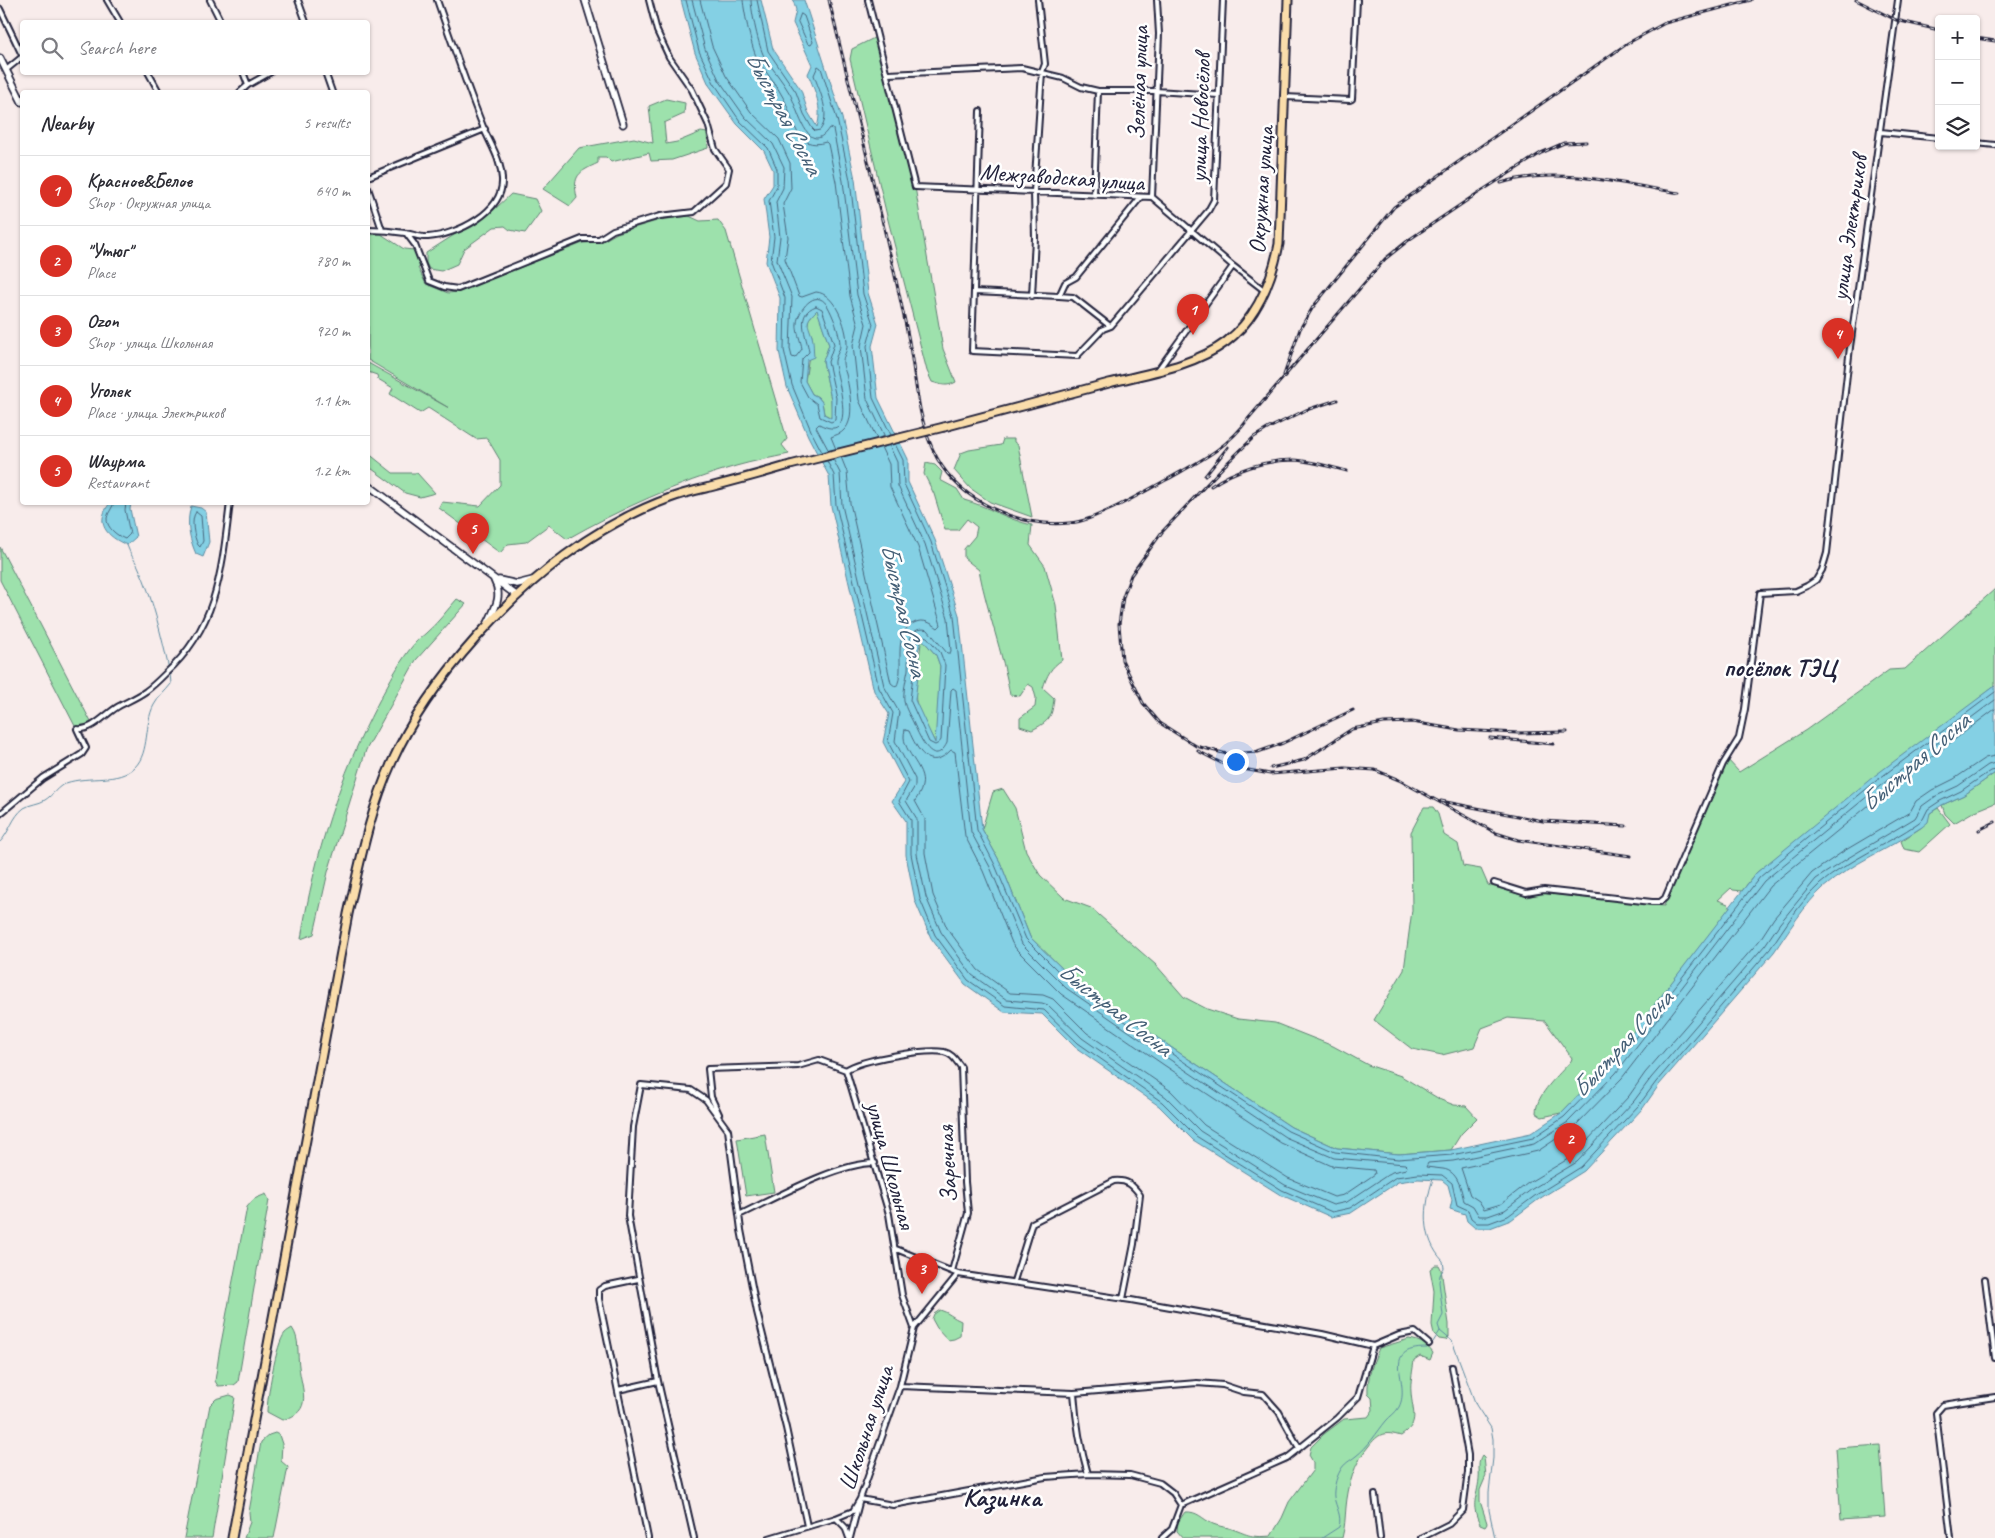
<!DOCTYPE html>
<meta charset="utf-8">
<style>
:root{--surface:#fff;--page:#f7f7f7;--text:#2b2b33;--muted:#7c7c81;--line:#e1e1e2;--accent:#d93025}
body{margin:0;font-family:Caveat,sans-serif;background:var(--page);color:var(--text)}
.controls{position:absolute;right:15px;top:15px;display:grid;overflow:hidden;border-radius:5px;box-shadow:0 1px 4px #0004}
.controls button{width:45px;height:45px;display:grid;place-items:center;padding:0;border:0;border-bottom:1px solid var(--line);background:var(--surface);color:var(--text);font:25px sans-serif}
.you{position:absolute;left:1235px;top:761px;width:18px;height:18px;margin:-12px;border:4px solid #fff;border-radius:50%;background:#1a73e8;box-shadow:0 0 0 8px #1a73e833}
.badge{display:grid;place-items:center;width:32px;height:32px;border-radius:50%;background:var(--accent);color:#fff;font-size:16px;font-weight:700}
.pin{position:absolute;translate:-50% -41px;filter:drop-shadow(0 1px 2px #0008)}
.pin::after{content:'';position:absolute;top:26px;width:18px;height:15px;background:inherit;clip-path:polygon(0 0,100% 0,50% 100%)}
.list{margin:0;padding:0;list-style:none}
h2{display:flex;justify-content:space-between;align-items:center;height:65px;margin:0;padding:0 20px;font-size:21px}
h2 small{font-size:16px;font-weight:400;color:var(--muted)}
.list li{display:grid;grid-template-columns:32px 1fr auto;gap:15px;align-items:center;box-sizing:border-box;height:70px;padding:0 20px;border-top:1px solid var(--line)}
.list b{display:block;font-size:19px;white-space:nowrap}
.list p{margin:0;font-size:16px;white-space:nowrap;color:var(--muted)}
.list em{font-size:16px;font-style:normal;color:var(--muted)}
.icon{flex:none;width:28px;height:28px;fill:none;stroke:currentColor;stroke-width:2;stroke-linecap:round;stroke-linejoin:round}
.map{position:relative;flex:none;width:1995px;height:1538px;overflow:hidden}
.search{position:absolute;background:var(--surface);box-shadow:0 1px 4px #0004;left:20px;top:20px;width:350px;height:55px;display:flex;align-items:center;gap:12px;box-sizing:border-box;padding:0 18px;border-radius:5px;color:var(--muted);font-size:19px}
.panel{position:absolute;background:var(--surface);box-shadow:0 1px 4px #0004;left:20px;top:90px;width:350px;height:415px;border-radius:5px}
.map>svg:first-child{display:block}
.green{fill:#9de1ac;stroke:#608274}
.water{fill:#84d0e4;stroke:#5d8aa0;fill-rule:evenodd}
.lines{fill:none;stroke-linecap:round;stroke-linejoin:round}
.shore{stroke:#49687f;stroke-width:1}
.stream{stroke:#5d8aa0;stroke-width:1}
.street-casing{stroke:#22223b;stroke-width:8}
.secondary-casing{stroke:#22223b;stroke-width:9}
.highway-casing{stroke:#22223b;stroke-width:11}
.street{stroke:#fff;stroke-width:4}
.secondary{stroke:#fff;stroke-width:5.5}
.highway{stroke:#faddab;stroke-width:7}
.rail-casing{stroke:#22223b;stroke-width:3}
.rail{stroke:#fff;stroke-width:1;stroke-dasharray:4;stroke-linecap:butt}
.highway-bridge-casing{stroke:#22223b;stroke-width:11;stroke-linecap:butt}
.highway-bridge{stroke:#faddab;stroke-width:7}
.labels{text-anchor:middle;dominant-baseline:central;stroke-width:5;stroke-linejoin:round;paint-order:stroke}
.street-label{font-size:24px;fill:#22223b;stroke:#fff}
.water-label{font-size:25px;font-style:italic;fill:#445f76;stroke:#fff}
.neighbourhood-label{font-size:25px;font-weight:bold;fill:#22223b;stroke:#fff}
.quarter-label{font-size:26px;font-weight:bold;fill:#22223b;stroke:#fff}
</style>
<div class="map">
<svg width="1995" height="1538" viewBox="0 0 1995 1538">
<rect width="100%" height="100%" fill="#f8eceb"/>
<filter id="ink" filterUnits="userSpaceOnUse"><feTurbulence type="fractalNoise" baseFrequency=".02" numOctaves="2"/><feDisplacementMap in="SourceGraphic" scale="10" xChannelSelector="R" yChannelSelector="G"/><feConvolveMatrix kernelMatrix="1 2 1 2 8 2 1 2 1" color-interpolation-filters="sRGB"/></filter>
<g filter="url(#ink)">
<!-- green -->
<path class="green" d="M878 36 915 187 943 349 956 382C947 387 942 385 932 382L927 371 887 216 850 59 852 49Z
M666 99 685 103 684 114 664 123 666 144 677 142 701 132 707 133 708 148 672 160 651 161 649 153 611 162 606 157H598V163C579 172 572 175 577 198L570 206 543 189 579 148 634 138 653 143 649 106Z
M511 194 535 199 541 211 525 233 510 230 505 226 494 227 464 249 457 264 441 271 429 269 426 263V253L496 208Z
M689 216 700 221 718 220 726 231 787 439 782 445 789 454C771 458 753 461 736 466 677 483 620 509 567 539L549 525 526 542 508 544 500 553 439 508 442 502 480 506 500 485V460L487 438 476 439 428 408 420 413 390 394 393 388 378 379 377 375 368 372V363L449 408 368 360V235L381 234 404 249 414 250 422 267 418 268 426 284 448 293 458 292 583 243 601 242 617 233 660 220Z
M817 309 829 345 823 361 831 399 832 418 824 414 822 402 818 397 812 394 805 381 812 336 807 327 809 319Z
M1003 439H1014V442L1018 445 1032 517 990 502 970 488 954 470 961 453 969 450 1001 445Z
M368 453 393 473H417L435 493 420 497 405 493 368 466Z
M926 463 935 465 942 472 940 480 957 489 964 500C987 506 1008 520 1032 525L1030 545 1045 566 1056 605 1062 660C1051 667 1047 675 1043 688L1054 698C1052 717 1050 721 1032 730L1020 726V718L1035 707 1036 698 1033 687 1028 684 1020 696 1010 695C1003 652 987 612 979 570L964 558V549L975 536 977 527 967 519 958 530H945L934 494 924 474Z
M0 547 92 724 76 728 0 580Z
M1995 589V686L1756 873 1742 891 1733 890 1731 888 1718 900 1728 904 1730 908 1607 1066 1561 1113 1542 1117 1536 1113C1536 1094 1559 1075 1571 1061L1572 1058 1545 1021 1508 1018 1482 1028 1474 1047 1442 1055 1412 1049 1374 1020 1404 970 1412 910 1411 832 1424 807H1433L1438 814 1444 835 1458 844 1463 866 1481 869 1488 885 1528 897 1541 893 1664 906 1728 760 1739 772 1806 730 1889 670 1905 669Z
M457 599 466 604 416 660 366 750 328 872 314 934 301 939C314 856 340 775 379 701 390 681 400 660 415 643 418 639 423 636 426 633 438 623 447 610 457 599Z
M922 639 936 655 940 666 936 744C929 731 919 716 916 701 914 696 920 646 922 639Z
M1995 773V803L1973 812 1954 823 1945 814 1942 805 1964 795Z
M1003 789 1015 808 1026 851 1040 875 1064 898 1091 908 1156 965 1184 997 1207 1009 1238 1019 1275 1023 1333 1046 1368 1065 1401 1076 1441 1100 1454 1105 1466 1106 1477 1118 1461 1134 1451 1150 1399 1154 1337 1148 1291 1127 1175 1050 1073 979 1030 937 1000 862 982 829 993 792Z
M1938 808 1950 824 1919 852 1904 849 1901 841 1922 827 1930 813Z
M765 1134 774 1192 746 1196 737 1139Z
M266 1194 269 1200 238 1382 234 1385 218 1386 215 1381 219 1354 247 1207 254 1199Z
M1435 1265H1439L1441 1269 1449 1324V1337L1446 1340 1439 1339 1434 1334 1432 1325 1434 1291 1430 1269Z
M940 1310C948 1312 953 1318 961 1321L960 1336 954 1339 948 1340 937 1328 932 1319 934 1314Z
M292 1328C300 1339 297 1353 299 1366 301 1389 315 1412 282 1420L267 1412C267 1398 276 1343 285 1333 287 1331 289 1330 292 1328Z
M1409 1339C1421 1341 1426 1344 1433 1353L1430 1360 1420 1356 1414 1360C1413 1370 1410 1382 1411 1392 1412 1412 1421 1422 1401 1436 1384 1431 1379 1433 1368 1447 1354 1463 1348 1486 1346 1507 1345 1518 1345 1527 1342 1538H1183L1177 1531 1178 1522 1185 1512C1198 1511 1202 1519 1213 1524 1218 1526 1224 1527 1229 1528 1248 1534 1248 1538 1271 1536L1282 1518 1289 1502 1313 1470V1462L1309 1455 1311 1447 1324 1434 1344 1419 1368 1417 1373 1410 1372 1397 1368 1393C1367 1377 1373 1363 1379 1348Z
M230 1395 235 1397 212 1538H184L210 1405 216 1399Z
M275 1433 279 1435 282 1444 281 1461 288 1467 274 1538H244L250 1522 249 1512 261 1442 269 1435Z
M1880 1445 1885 1517 1841 1520 1836 1448Z
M1482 1455 1484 1457 1486 1476 1480 1490V1501L1487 1523 1485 1526 1480 1524C1470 1503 1477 1499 1479 1479 1480 1471 1477 1462 1482 1455Z"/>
<!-- water -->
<path class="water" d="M681 0H761L773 49 801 90 808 112 817 127C823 108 815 91 808 74L812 65 793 23 796 10 793 0H804L842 118 855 179 868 293 878 324 872 346 878 398 908 459V482L935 540 959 615 982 829 1000 862 1030 937 1073 979 1175 1050 1291 1127 1337 1148 1399 1154 1451 1150 1531 1133 1561 1113 1607 1066 1756 873 1873 777 1995 686V773L1964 795 1942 805 1930 813 1928 822 1922 827C1890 848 1852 863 1823 888 1806 903 1787 933 1774 952L1659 1085 1643 1108 1584 1171 1539 1199 1511 1220 1490 1228H1475L1467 1221 1465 1214 1450 1209 1452 1200 1448 1185 1442 1180 1418 1179 1398 1182 1351 1213 1331 1217 1279 1194 1193 1140 1159 1106 1075 1047 1042 1014 1004 1012 965 984 931 938 915 901 906 855V821L892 801 904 782 883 742 889 714 874 691 831 506 829 476 808 436 787 387 779 351 780 298 766 262 769 237 764 199 773 185V170L764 151 737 124 709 85 695 53ZM817 310 829 345 823 361 831 399V418L824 414 822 402 818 397 812 394 805 381 807 360 814 357C813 350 814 342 812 336 807 321 805 322 817 310ZM922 639 936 655 940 666 935 743 915 700 919 668 918 651Z
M110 503H131L130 509 136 537 127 545C107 537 94 523 110 503Z
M191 506 201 508 206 512 209 542 203 557 196 554C189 538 186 522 191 506Z"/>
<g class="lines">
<!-- shore -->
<path class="shore" d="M686 0 699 51 714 83 740 121 768 148 777 169V186L769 201 774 237 771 261 785 298 784 350 792 385 812 433 822 452
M692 0 705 49 719 80 745 117 773 144 784 167 783 188 776 202 780 237 777 260 792 297 790 349 792 357 795 358 802 349C801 340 796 332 797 323 798 311 815 287 827 305 833 315 840 334 840 345 840 352 834 357 835 364 837 379 859 445 819 424L816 427 829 451
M700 0 712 46 726 76 751 112 779 139 790 163 791 188 783 204 788 237 785 259 799 296 802 297 816 292C835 293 847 327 847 344 848 351 842 357 843 363 843 366 845 371 846 374 849 388 856 419 844 430 841 434 835 435 831 437L836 449
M743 0C744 12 752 51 758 60 766 73 777 85 784 99 794 118 795 152 826 142L828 144 836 182 850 296 858 325 853 345 859 400 877 439
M751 0C751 11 759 48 764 56 772 69 783 81 790 94 797 106 808 160 829 128L833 129 843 181 857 295 866 324 861 346 867 399 885 437
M757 0 768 51 796 92 804 114 812 128 815 131 820 130C832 115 819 90 814 75L818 66 821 68 837 119 850 180 863 294 873 324 867 346 873 398 891 435
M801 14 804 16 813 42 811 45 808 44 798 22Z
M816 306 822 309 834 344 828 362 836 398 835 420 831 422 820 417 817 404 808 397 800 382 802 359 809 352C807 336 794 314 816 306Z
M895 444 903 460 904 484 931 542 954 616 977 830 995 865 1026 939 1070 983 1172 1054 1288 1131 1335 1152 1398 1159 1452 1155 1533 1138 1564 1117 1611 1069 1760 877 1876 781 1995 692
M841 457 847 472 850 503 891 683 896 687C907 670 889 632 916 622 924 619 931 623 938 628L941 625 918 547 890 487 889 464 881 447
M833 459 840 473 842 505 884 686 899 712 895 741 915 779V786L906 801 917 819V854L926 897 941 932 972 975 1007 1000 1042 1003 1048 1005 1082 1038 1166 1097 1200 1131 1285 1185 1333 1205 1347 1202 1392 1172 1406 1169 1407 1166 1405 1164 1334 1158 1285 1137 1169 1059 1066 988 1022 944 990 867 971 832 956 690 953 688 951 690 947 743C933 771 918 733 913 722 910 716 905 708 904 701 903 691 906 680 908 670 909 657 904 623 928 630L947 653H950L951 651 948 618 925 544 898 486 897 462 889 445
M827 461 834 475 836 505 879 688 893 713 888 742 909 782 899 801 911 820V854L920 899 935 935 968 980 1005 1006 1044 1010 1078 1043 1162 1102 1196 1136 1282 1190 1332 1212 1350 1208 1396 1177 1418 1174 1442 1175 1452 1183 1457 1205 1468 1210 1471 1218 1477 1223H1489L1508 1216 1536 1195 1581 1167 1639 1105 1656 1082 1770 949C1784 928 1801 901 1820 884 1847 861 1888 844 1918 823L1923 819 1928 809 1940 801 1961 791 1990 771 1995 770
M114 502C113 508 108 512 107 518 106 528 118 536 125 539L130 534 125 510 126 502
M196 512 201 516 203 541 200 547 198 545C194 537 190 519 196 512Z
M921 635 927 637 940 652 945 665 941 740 939 743 935 745 929 742 910 700 914 667V650L917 639Z
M1995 700 1880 786 1764 881 1616 1073 1568 1122 1534 1144 1453 1161 1428 1163 1426 1167C1432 1168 1437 1168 1443 1169 1458 1171 1461 1189 1464 1201L1473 1206 1479 1216H1488L1505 1210 1532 1189 1577 1162 1634 1101 1651 1078 1765 945 1780 923 1816 879 1848 858 1915 818 1922 806 1936 796 1958 786 1988 765 1995 763
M1995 709 1885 792 1770 886 1622 1078 1574 1127 1538 1151 1461 1168 1470 1195 1479 1201 1484 1209 1501 1204 1528 1183 1573 1156 1629 1096 1645 1073 1759 941 1774 918 1812 873 1844 851 1910 812 1916 801 1932 790 1954 779 1985 758 1995 756
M905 730 909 731C917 749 929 773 951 750L955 752 965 836 983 871 1012 943 1017 950 1061 994 1164 1065 1281 1143 1332 1166 1374 1170 1375 1174 1344 1195 1334 1197 1288 1178 1204 1125 1171 1091 1087 1033 1053 999 1043 995 1010 993 978 970 947 928 933 895 925 853V819L915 801C918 796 921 792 922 786 927 766 898 750 905 730Z"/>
<!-- stream -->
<path class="stream" d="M127 545C130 554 134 559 138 566 153 598 161 635 169 669
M0 842C10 832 12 817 24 808 30 804 39 804 45 800 53 795 57 787 66 783 89 775 118 784 135 767 150 752 144 723 154 705 158 697 166 691 171 684L170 673
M1433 1179C1424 1206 1421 1238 1443 1261L1444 1268 1440 1275 1439 1282 1443 1315 1438 1325 1440 1331 1452 1341 1476 1405 1491 1428 1493 1439V1458L1489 1492V1510L1495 1538
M1322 1538 1339 1527C1342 1515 1336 1508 1334 1497 1333 1490 1336 1478 1340 1471 1344 1463 1350 1461 1356 1456 1368 1447 1377 1432 1386 1421 1390 1416 1396 1413 1399 1407 1412 1382 1378 1348 1427 1348L1433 1342 1440 1331"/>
<defs>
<path id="street" d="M107 0 120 22
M210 0 221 22
M298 0 306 22
M868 0 915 187 1152 197 1233 266 1265 291
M0 9 22 55
M6 70 22 57
M148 72 159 92
M243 72 248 85
M325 72 332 92
M888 74 1022 68 1063 78 1081 87 1098 91H1156L1218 95
M240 92 248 85 271 72
M1285 97 1350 100 1352 99 1357 0
M980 111 972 351 1077 356 1103 329 1111 326 1208 211 1214 200 1223 0
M1881 132 1939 138
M1976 143 1995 145
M368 177 485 129
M368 188 382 230
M1094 195 1098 91
M1152 197 1159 34 1157 0
M368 230C380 230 393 231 405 233 413 234 421 238 428 237 457 235 504 212 502 179 501 160 491 145 484 129 467 87 452 43 437 0
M406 233 415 245 429 281 444 287 458 289 582 239H599L613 230 660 216 694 212 726 183 729 169 715 149 708 124 692 90 669 57 657 31 649 0
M974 292 1059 296 1065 283 1076 277 1140 198
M1032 296 1035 238 1034 192 1042 72 1045 64 1038 0
M1059 296 1073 297 1110 326
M1158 370 1233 266
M0 814 43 778 82 754 86 748 77 729C93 731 106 713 119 706 128 701 138 697 146 691 153 686 160 679 166 673 218 626 222 569 230 502
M1494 883 1526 893 1544 890 1652 902H1660L1665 898 1723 764 1739 738 1745 709 1760 593 1796 591 1807 586 1816 580 1822 570 1827 553 1850 347 1898 0
M846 1070C862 1059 925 1049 944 1052 953 1054 956 1061 961 1067L965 1182 968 1213 952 1271
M846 1070 889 1214 902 1295 914 1328
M719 1114 711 1097 708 1069 798 1066 819 1060 846 1070
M739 1215C775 1198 837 1163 875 1163
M896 1249 958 1274 1131 1300 1322 1334 1373 1346 1399 1335 1415 1332 1429 1344
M638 1279 605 1286 599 1290V1299L648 1538
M1985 1279 1995 1358
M1014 1281 1032 1223 1114 1181C1127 1180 1132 1184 1140 1195L1134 1244 1123 1299
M900 1386 1074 1393 1197 1383 1223 1385 1244 1392 1263 1394 1279 1412 1299 1448
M618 1390 658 1381
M1074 1393C1076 1421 1080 1447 1088 1474
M1375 1495 1380 1538
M836 1518 845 1527 849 1538
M694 1538 658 1381 628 1216 633 1127 641 1085 691 1090 706 1100 728 1130 741 1230 757 1312 786 1428 807 1526
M769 1538 836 1518 853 1511 860 1499 893 1505 1045 1477 1088 1474 1130 1475 1160 1483 1173 1493 1181 1505
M850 1538 860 1499 900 1386 914 1328 958 1274
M1162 1538 1172 1529 1181 1505 1287 1458 1337 1418 1358 1397 1373 1346
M1421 1538 1449 1524 1463 1510 1468 1472V1455L1452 1367
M1951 1538 1936 1413 1943 1405 1995 1397"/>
<path id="secondary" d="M585 0 623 124
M0 58 22 102
M368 485 516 595
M499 580 517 584 533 580
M488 623C495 608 503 596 494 580"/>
<path id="highway" d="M944 427C999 412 1054 398 1109 383 1148 373 1194 366 1226 342 1257 318 1272 280 1279 244L1288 0
M232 1538 348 914C360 862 370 810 392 762 413 715 442 676 476 638 531 577 593 526 670 498 683 493 697 490 710 487 737 480 763 473 790 465"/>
</defs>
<!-- street casing -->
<use href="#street" class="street-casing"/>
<!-- secondary casing -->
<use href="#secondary" class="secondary-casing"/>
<!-- highway casing -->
<use href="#highway" class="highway-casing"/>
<!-- street -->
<use href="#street" class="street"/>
<!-- secondary -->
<use href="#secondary" class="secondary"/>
<!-- highway -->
<use href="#highway" class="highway"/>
<defs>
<path id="rail" d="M829 0C855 110 884 220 907 331 916 372 916 420 937 458 961 502 1020 528 1069 523 1083 522 1096 516 1109 510 1129 501 1149 489 1168 479 1198 462 1228 448 1248 419L1385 259 1410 239 1475 195 1541 153 1564 143 1586 142
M1856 0 1896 20 1939 30
M1976 38 1995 41
M1501 183C1556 166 1624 184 1679 193
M1284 375 1300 329 1313 307 1394 207 1628 43 1665 23 1751 0
M1337 400 1306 410 1269 428 1254 437 1222 468 1162 532 1131 575 1123 597 1119 624 1122 660 1143 703 1160 723 1196 746 1227 754 1258 752 1283 743 1353 710
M1205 476 1228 447
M1211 486C1235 470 1265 460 1294 460 1312 461 1330 467 1347 471
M1490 738 1553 744
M1198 751 1227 766 1270 774 1345 768 1375 770 1399 780 1496 833 1518 840 1631 856
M1271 768 1304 760 1352 729 1384 723 1412 722 1459 730 1518 733 1567 732
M1441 801 1543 821 1626 826
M1979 830 1995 822"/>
</defs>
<!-- rail casing -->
<use href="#rail" class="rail-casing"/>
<!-- rail -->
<use href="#rail" class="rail"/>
<defs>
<path id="highway-bridge" d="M790 465 944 427"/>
</defs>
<!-- highway-bridge casing -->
<use href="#highway-bridge" class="highway-bridge-casing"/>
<!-- highway-bridge -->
<use href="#highway-bridge" class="highway-bridge"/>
</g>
</g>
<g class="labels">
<!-- street labels -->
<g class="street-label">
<text transform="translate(1138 83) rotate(-88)">Зелёная улица</text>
<text transform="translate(1200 118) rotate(-88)">улица Новосёлов</text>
<text transform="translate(1062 177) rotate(4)">Межзаводская улица</text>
<text transform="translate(1261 190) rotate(-86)">Окружная улица</text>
<text transform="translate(1849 228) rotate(-82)">улица Электриков</text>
<text transform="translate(947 1164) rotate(-93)">Заречная</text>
<text transform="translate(891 1165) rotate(75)">улица Школьная</text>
<text transform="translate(866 1428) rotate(-72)">Школьная улица</text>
</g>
<!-- water labels -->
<g class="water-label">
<text transform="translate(784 113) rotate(62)">Быстрая Сосна</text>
<text transform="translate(904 610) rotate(77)">Быстрая Сосна</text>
<text transform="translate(1915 762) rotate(-41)">Быстрая Сосна</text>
<text transform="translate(1115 1009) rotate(38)">Быстрая Сосна</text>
<text transform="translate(1622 1044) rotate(-47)">Быстрая Сосна</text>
</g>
<!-- neighbourhood labels -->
<g class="neighbourhood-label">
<text x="1780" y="668">посёлок ТЭЦ</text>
</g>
<!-- quarter labels -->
<g class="quarter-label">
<text x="1002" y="1497">Казинка</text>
</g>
</g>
</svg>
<div class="controls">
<button>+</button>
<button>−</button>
<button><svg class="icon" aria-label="layers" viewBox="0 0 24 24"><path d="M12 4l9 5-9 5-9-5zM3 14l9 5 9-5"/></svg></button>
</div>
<div class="you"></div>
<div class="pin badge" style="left:1193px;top:335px">1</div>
<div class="pin badge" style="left:1570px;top:1164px">2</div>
<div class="pin badge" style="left:922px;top:1294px">3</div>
<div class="pin badge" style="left:1838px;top:359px">4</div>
<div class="pin badge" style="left:473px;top:554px">5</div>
<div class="search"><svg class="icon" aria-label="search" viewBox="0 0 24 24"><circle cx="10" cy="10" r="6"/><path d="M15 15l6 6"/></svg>Search here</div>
<section class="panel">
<h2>Nearby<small>5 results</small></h2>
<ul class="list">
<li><span class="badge">1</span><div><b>Красное&amp;Белое</b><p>Shop · Окружная улица</p></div><em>640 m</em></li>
<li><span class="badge">2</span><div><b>&quot;Утюг&quot;</b><p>Place</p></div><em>780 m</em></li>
<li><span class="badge">3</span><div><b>Ozon</b><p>Shop · улица Школьная</p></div><em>920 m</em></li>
<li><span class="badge">4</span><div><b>Уголек</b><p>Place · улица Электриков</p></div><em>1.1 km</em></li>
<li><span class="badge">5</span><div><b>Wаурма</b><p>Restaurant</p></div><em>1.2 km</em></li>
</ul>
</section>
</div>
